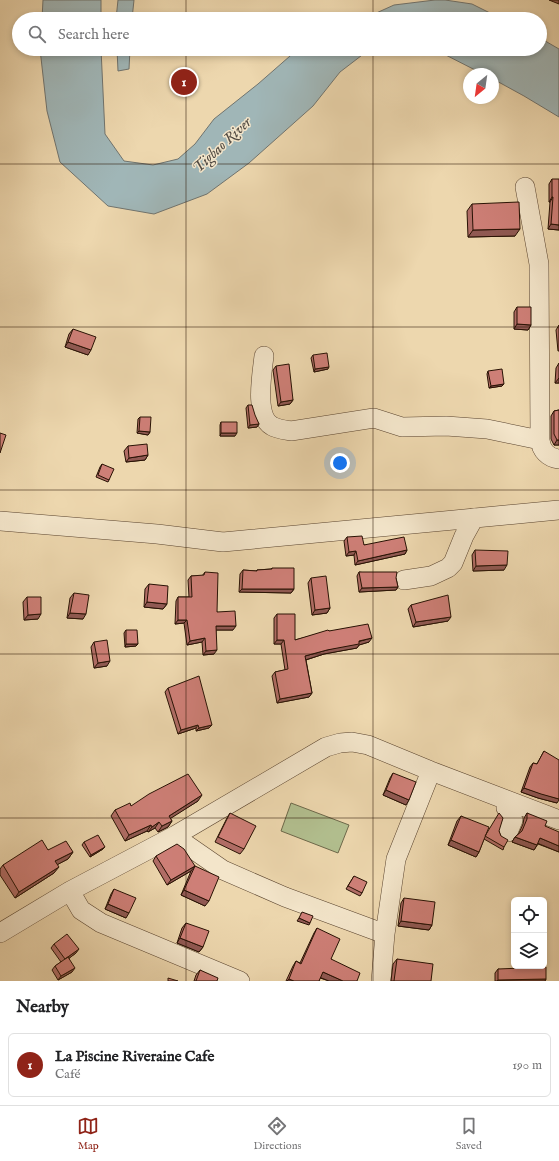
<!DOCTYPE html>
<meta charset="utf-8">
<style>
:root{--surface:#fff;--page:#f6f6f6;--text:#202124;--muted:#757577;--line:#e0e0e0;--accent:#8f2418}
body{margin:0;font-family:"IM FELL English",serif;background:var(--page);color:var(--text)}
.controls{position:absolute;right:12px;bottom:12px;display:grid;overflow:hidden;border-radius:6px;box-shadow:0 2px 6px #0003}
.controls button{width:36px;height:36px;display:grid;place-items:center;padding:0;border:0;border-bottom:1px solid var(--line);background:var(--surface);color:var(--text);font:20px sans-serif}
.compass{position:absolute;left:463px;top:68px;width:36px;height:36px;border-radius:50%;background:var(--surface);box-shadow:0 2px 6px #0003;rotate:209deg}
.you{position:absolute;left:340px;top:463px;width:14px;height:14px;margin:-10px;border:3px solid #fff;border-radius:50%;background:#1a73e8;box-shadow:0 0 0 6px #1a73e833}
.badge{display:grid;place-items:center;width:26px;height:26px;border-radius:50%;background:var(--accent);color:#fff;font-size:13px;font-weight:700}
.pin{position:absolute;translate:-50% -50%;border:2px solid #fff;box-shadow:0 1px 4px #0006}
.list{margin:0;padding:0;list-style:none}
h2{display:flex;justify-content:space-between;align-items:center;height:52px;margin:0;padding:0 16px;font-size:17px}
h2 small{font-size:13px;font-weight:400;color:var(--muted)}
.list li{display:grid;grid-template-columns:26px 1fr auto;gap:12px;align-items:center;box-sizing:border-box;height:64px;margin:0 8px 8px;padding:0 8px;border:1px solid var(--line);border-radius:6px}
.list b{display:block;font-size:15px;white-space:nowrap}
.list p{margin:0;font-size:13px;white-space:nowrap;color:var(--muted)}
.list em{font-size:13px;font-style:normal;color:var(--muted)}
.icon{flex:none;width:22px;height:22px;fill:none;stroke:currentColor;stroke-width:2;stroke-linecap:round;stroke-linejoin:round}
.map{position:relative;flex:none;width:559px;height:981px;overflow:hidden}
.search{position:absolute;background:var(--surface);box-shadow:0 2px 6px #0003;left:12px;right:12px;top:12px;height:44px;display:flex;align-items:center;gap:10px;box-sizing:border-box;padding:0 14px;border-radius:22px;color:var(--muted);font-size:15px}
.sheet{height:124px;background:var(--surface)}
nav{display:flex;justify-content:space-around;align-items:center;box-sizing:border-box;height:56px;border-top:1px solid var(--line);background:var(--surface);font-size:11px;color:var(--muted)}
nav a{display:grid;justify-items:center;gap:2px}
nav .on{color:var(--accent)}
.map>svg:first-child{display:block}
.green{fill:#b2bf8f;stroke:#6d684a}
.water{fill:#a0b6b7;stroke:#70746f}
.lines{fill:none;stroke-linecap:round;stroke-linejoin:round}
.minor-casing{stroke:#59432e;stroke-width:20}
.minor{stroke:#f3e5ca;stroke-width:19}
.wall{fill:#b16d66;stroke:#281204}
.shaded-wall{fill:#905953;stroke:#281204}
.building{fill:#ce7f77;stroke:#281204}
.grid{fill:none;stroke:#281204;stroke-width:1;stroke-opacity:0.55}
.labels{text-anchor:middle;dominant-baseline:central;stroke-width:3;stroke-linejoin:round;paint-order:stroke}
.water-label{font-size:15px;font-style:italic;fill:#524b43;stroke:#f3e5ca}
</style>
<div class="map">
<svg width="559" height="981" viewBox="0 0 559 981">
<rect width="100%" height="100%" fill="#edd7ae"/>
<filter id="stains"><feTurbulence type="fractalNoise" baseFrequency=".005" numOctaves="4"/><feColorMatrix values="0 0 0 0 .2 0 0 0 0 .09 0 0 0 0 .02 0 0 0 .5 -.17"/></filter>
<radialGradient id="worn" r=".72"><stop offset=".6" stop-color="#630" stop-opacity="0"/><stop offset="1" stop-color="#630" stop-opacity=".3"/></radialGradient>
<!-- green -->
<path class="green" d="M291 803 349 825 338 853 281 831Z"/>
<!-- water -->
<path class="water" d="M43 0H101V19H42Z
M118 0H134L132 19H116Z
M435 0H445L472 4 502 19H363L394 5Z
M540 38 559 49V117L524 96 493 79V74H483L434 49H540Z
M40 49H101L105 134 124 161 153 165 178 159 195 144 214 119 258 84 298 49H370L340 72 313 106 249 163 207 194 154 214 108 206 60 162 47 111Z
M117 49H130L129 69 118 71Z"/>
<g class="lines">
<defs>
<path id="minor" d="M525 187 539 264 540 440C541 450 548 458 559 459
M264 356C262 374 254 416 272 426 277 429 285 430 291 431L374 418 402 427 446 426 487 429 540 440
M0 521 157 534 223 542 559 510
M404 580 431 576 448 568 453 563 464 536 474 518
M508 801 506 808 513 820 508 832
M176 835 326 747 340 743 352 742 368 745 431 771 559 820
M70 891 81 910 101 923 240 981
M0 933 70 891 176 835 184 843 223 870 285 897 385 934
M381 981 385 934 396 859 431 771"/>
</defs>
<!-- minor casing -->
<use href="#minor" class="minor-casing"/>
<!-- minor -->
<use href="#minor" class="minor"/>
</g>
<!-- wall -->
<path class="wall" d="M552 179 559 230 548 229 550 202H549V184Z
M472 204 515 236 468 237 467 211Z
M517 307 531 325 528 330 514 329V312Z
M559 325V351H558L556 330Z
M73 329 88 355 65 347 69 334Z
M313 355 328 369 314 372 311 358Z
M559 363V383H555L556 368Z
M276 366 293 400 290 404 278 406 273 370Z
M488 371 504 384 502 386 489 388 487 374Z
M248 405 259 424 257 427 248 428 246 408Z
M559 410V445H554L551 439V416L554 411Z
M140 417 150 432 148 435 137 433 138 419Z
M221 422 235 436H220V425Z
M128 446 148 455 145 460 126 462 124 451Z
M102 464 109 480 108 482 96 477 100 467Z
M347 537 364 545 407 550 405 554 355 565 354 555 346 556 344 541Z
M475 550 504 570 473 571 472 555Z
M272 568 294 589 291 593 239 592 240 574 243 570 256 571 257 570 271 569Z
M205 572 217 612 233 630H216L214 654 203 655 202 642 187 645 184 623 175 624 176 601 178 597H189L188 580 191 576H202Z
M359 572 396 578 398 587 396 590 359 592 357 576Z
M311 578 330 608 327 613 312 615 308 583Z
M149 584 167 604 163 609 144 607 145 589Z
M74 593 83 619 67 618 70 598Z
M27 597 38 619 24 620 23 602Z
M411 605 448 621 413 627 408 609Z
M277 614 295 640 329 631 369 642 359 645 357 648 324 654 306 660 312 693 309 697 277 703 272 676 275 672 285 670 281 644H274V618Z
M126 630 138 644 136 646 125 647 124 633Z
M94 642 107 666 94 668 91 647Z
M168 688 209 728 196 731V728L178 734 165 692Z
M544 751 557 803 538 798 521 792 530 767 533 763 537 764Z
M393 773 406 805 383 795 390 778Z
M198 801 170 818 172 821 168 827 158 832 155 828 148 832 147 831 125 841 111 816 115 810 131 806Z
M230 813 244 849 240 854 215 842 227 818Z
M527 813 545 826 559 852 538 844 534 850 512 842 515 837 519 833 523 824 524 818Z
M461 816 487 833 499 831 504 847 503 850 484 839 479 852 476 857 448 845 457 821Z
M84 842 103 849 90 857 82 845Z
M48 850 73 852 68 859 58 864 54 873 15 898 0 875V869L3 865Z
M156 856 195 866 205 906 181 895 191 871 167 885 153 861Z
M354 876 362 893 360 896 346 889Z
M114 889 126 918 105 909 111 894Z
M404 898 432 925 429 930 398 926 401 903Z
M186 923 203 947 199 952 177 943 182 928Z
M317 928 331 959 357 981H329L320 978 319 981H286L293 966 296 961 300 963 314 933Z
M54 944 76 953 69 958 72 972 58 980 52 970 55 966 61 962 51 948Z
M397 959 431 981H391L393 964Z
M498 969 546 979 545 981H495V973Z
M200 970 217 981H194L196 975Z"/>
<!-- shaded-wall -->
<path class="shaded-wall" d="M549 0H559V4Z
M552 197H553L550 202H549Z
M551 224 559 225V230L548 229Z
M520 229 515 236 468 237 473 230Z
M517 324 531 325 528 330 514 329Z
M68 342 91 350 88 355 65 347Z
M329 367 328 369 314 372 315 369Z
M559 378V383H555Z
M504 384 502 386 489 388 491 386Z
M293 400 290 404 278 406 281 402Z
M259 424 257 427 248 428 250 425Z
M139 431 150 432 148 435 137 433Z
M221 433H237L235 436H220Z
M557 440H559V445H554Z
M148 455 145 460 126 462 129 458Z
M407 550 405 554 355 565 358 561Z
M356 551 354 555 346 556 349 552Z
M507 565 504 570 473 571 476 566Z
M398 587 396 590 359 592 362 588Z
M242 589H294L291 593 239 592Z
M147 602 167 604 163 609 144 607Z
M330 608 327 613 312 615 315 610Z
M70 613 86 614 83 619 67 618Z
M41 614 38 619 24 620 28 615Z
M451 617 448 621 413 627 416 622Z
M178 620H187L184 623 175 624Z
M216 626H236L233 630H213Z
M205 638 202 642 187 645 190 641Z
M372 638 369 642 359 645 357 648 324 654 302 661 305 656 327 650Z
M277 640H284L281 644H274Z
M126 644H138L136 646 125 647Z
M217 650 214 654 203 655 206 651Z
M110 661 107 666 94 668 98 663Z
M312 693 309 697 277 703 280 699Z
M198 725 196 728 178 734 181 730Z
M212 725 209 728 196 731 199 728Z
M524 788 559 799V800L557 803 538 798 521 792Z
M386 790 409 800 406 805 383 795Z
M202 795 198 801 165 822 169 816Z
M172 821 168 827 158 832 162 826Z
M159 822 155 828 148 832 152 827Z
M151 825 147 831 125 841 129 835Z
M515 837 537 845 534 850 512 842Z
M540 838 559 846V852L537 843Z
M451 840 479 852 476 857 448 845Z
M105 847 103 849 90 857 91 855Z
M73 852 68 859 51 868 55 861Z
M195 866 191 871 167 885 171 880Z
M59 867 54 873 15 898 19 892Z
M184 890 209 901 205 906 181 895Z
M108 904 129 913 126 918 105 909Z
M299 918 310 923 309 925 297 921Z
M401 921 432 925 429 930 398 926Z
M180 938 203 947 199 952 177 943Z
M79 949 76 953 63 963 65 959Z
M75 968 72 972 58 980 61 976Z
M323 972 343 981H329L319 977Z
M289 979 294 981H287Z
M546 979 545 981H497L498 980Z"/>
<!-- building -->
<path class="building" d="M552 179H559V225L551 224 553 197H552Z
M519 202 520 229 473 230 472 204Z
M517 307H531V325L517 324Z
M73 329 96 337 91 350 68 342Z
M327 353 329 367 315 369 313 355Z
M289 364 293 400 281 402 276 366Z
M502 369 504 384 491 386 488 371Z
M248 405H252L255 415 259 424 250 425Z
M559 410V440H557L554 434V411Z
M140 417H151L150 432 139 431Z
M221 422H237V433H221Z
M0 433 6 435 0 453Z
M147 444 148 455 129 458 128 446Z
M102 464 114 469 109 480 98 475Z
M362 536 364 545 404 537 407 550 358 561 356 551 349 552 347 537Z
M475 550 508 551 507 565 476 566Z
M272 568H294V589H242L243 570 257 571V570L272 569Z
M205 572 218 573 217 612 235 611 236 626H216L217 650 206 651 205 638 190 641 187 620H178V597H192L191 576 204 575Z
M359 572H397L396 578 398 587 362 588Z
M326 576 330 608 315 610 311 578Z
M149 584 168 586 167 604 147 602Z
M74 593 89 595 86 614 70 613Z
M448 595 451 617 416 622 411 605Z
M27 597H41V614L28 615Z
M277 614H295V640L328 630 329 631 368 624 372 638 359 641V644L327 650 305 656 312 693 280 699 275 672 288 669 284 640H277Z
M126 630H137L138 644H126Z
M107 640 110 661 98 663 94 642Z
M199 676 212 725 199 728 198 725 181 730 168 688Z
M544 751 559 760V799L541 794 524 788 533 763 537 764Z
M393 773 416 782 409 800 386 790Z
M188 774 202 795 169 816 172 821 162 826 159 822 152 827 151 825 129 835 115 810 130 803 131 806 149 794Z
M230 813 256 826 244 849 218 837Z
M499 813 503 818 499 831 501 836 508 840 504 847 485 836Z
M527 813 547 821 545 826 559 832V846L540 838 537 845 515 837 522 831 527 819Z
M461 816 489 827 479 852 451 840Z
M98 835 105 847 91 855 84 842Z
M42 840 48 850 66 841 73 852 55 861 59 867 19 892 3 865Z
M177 844 184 849 195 866 171 880 156 856Z
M195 866 219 877 209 901 184 890Z
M354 876 367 882 362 893 348 886Z
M114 889 136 898 129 913 108 904Z
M404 898 435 902 432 925 401 921Z
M302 912 313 916 310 923 299 918Z
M186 923 209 931 203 947 180 938Z
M317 928 340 939 331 959 360 973 357 981H343L323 972 319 981H294L289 979 296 961 301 964Z
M67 934 79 949 65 959 68 957 75 968 61 976 55 966 65 959 54 944Z
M397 959 433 964 431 981H394Z
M546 967V979L498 980V969Z
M200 970 218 978 217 981H196Z
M168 978 178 981H168Z"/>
<!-- grid -->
<path class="grid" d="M186 0V19M373 0V19M186 49V981M373 49V981M0 164H559M0 327H559M0 490H559M0 654H559M0 818H559"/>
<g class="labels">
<!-- water labels -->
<g class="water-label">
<text transform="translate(222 145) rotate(-43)">Tigbao River</text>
</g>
</g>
<rect width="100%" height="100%" filter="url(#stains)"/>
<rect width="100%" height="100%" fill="url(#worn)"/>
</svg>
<div class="controls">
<button><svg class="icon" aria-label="locate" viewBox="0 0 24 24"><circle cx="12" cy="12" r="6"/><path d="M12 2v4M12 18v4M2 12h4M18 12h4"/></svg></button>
<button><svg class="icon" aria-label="layers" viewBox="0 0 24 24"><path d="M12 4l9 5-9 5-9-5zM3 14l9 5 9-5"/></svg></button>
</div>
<svg class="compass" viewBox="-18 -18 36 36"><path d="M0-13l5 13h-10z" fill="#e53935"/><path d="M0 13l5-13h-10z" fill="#757577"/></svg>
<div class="you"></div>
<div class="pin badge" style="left:184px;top:82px">1</div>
<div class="search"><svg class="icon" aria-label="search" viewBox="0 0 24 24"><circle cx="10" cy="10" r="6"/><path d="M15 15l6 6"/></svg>Search here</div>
</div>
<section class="sheet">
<h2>Nearby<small></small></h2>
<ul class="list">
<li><span class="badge">1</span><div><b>La Piscine Riveraine Cafe</b><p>Café</p></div><em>190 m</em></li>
</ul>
</section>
<nav>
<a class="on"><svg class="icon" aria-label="map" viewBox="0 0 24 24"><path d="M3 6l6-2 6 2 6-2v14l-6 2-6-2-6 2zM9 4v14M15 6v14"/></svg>Map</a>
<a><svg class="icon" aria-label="directions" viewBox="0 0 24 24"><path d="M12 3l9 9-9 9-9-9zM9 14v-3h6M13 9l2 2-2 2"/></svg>Directions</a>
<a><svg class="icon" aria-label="saved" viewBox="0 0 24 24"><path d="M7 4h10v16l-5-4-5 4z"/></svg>Saved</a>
</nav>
